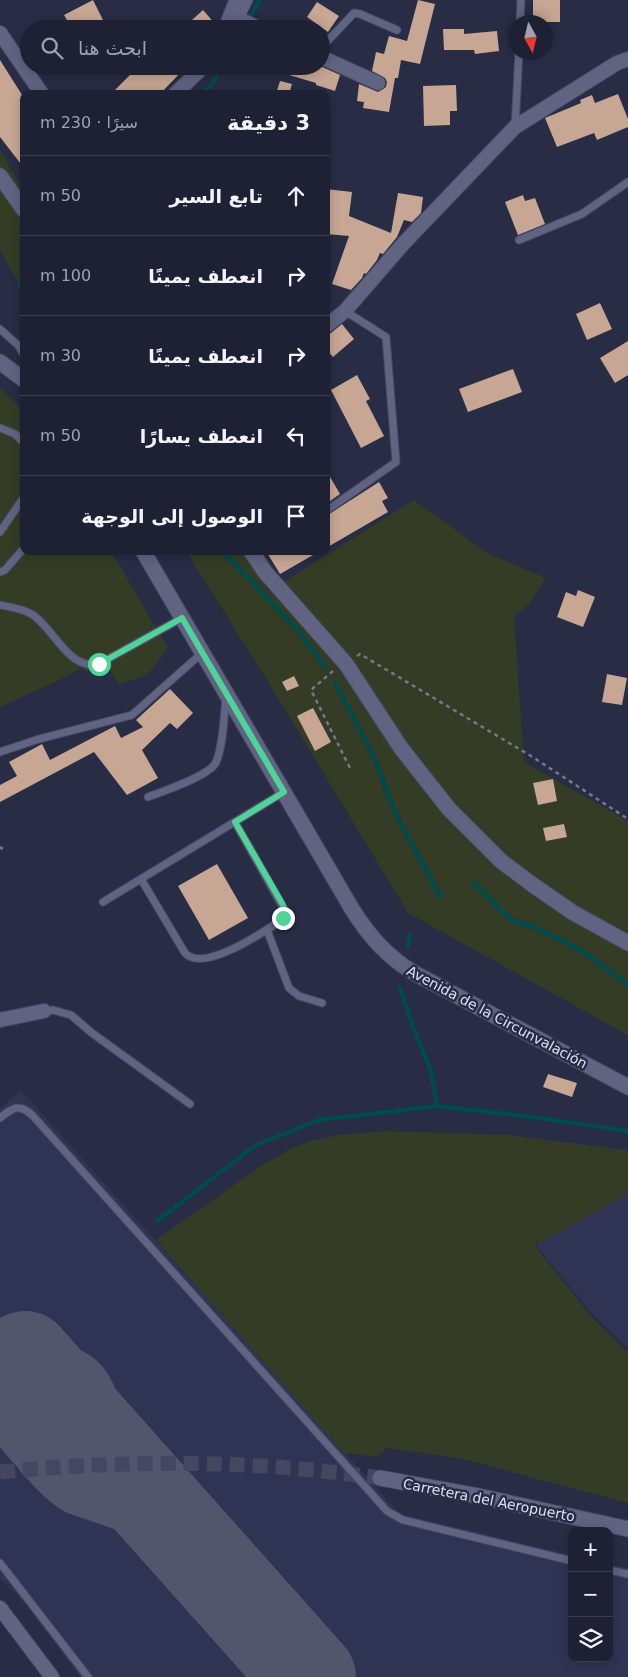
<!DOCTYPE html>
<html lang="ar">
<meta charset="utf-8">
<style>
:root{--surface:#1e2134;--page:#2b2e40;--text:#f1f3f6;--muted:#a1a3ac;--line:#3c3e4f}
body{margin:0;font-family:"DejaVu Sans","Noto Naskh Arabic",sans-serif;background:var(--page);color:var(--text);direction:rtl}
.controls{position:absolute;right:15px;bottom:15px;display:grid;overflow:hidden;border-radius:10px;box-shadow:0 2px 12px #0003}
.controls button{width:45px;height:45px;display:grid;place-items:center;padding:0;border:0;border-bottom:1px solid var(--line);background:var(--surface);color:var(--text);font:25px sans-serif}
.compass{position:absolute;left:508px;top:15px;width:45px;height:45px;border-radius:50%;background:var(--surface);box-shadow:0 2px 12px #0003;rotate:172deg}
.stop{position:absolute;width:15px;height:15px;margin:-11px;border:4px solid #50d398;border-radius:50%;background:#fff}
.stop.end{background:#50d398;border-color:#fff;box-shadow:0 1px 5px #0008}
.list{margin:0;padding:0;list-style:none}
h2{display:flex;justify-content:space-between;align-items:center;height:65px;margin:0;padding:0 20px;font-size:21px}
h2 small{font-size:16px;font-weight:400;color:var(--muted)}
.list li{display:grid;grid-template-columns:32px 1fr auto;gap:15px;align-items:center;box-sizing:border-box;height:80px;padding:0 20px;border-top:1px solid var(--line)}
.list b{display:block;font-size:19px;white-space:nowrap}
.list em{font-size:16px;font-style:normal;color:var(--muted)}
.icon{flex:none;width:28px;height:28px;fill:none;stroke:currentColor;stroke-width:2;stroke-linecap:round;stroke-linejoin:round}
.map{position:relative;flex:none;width:628px;height:1677px;overflow:hidden;direction:ltr}
.search{position:absolute;background:var(--surface);box-shadow:0 2px 12px #0003;left:20px;top:20px;width:310px;height:55px;display:flex;align-items:center;gap:12px;box-sizing:border-box;padding:0 18px;border-radius:28px;color:var(--muted);font-size:19px}
.panel{position:absolute;background:var(--surface);box-shadow:0 2px 12px #0003;left:20px;top:90px;width:310px;height:465px;border-radius:10px;direction:rtl}
.map>svg:first-child{display:block}
.built{fill:#303454}
.green{fill:#343c25}
.lines{fill:none;stroke-linecap:round;stroke-linejoin:round}
.stream{stroke:#004b4d;stroke-width:4.5}
.taxiway{stroke:#52566d;stroke-width:38}
.runway{stroke:#52566d;stroke-width:94}
.building{fill:#c7a693}
.secondary-tunnel{stroke:#43475f;stroke-width:15;stroke-dasharray:15 8;stroke-linecap:butt}
.service-casing{stroke:#46495f;stroke-width:9}
.minor-casing{stroke:#46495f;stroke-width:16}
.tertiary-casing{stroke:#46495f;stroke-width:17}
.secondary-casing{stroke:#46495f;stroke-width:17}
.path{stroke:#74788e;stroke-width:2.5;stroke-dasharray:4 4;stroke-linecap:butt}
.service{stroke:#606482;stroke-width:7}
.minor{stroke:#606482;stroke-width:14}
.tertiary{stroke:#606482;stroke-width:15}
.secondary{stroke:#606482;stroke-width:15}
.route{stroke:#50d398;stroke-width:6}
.labels{text-anchor:middle;dominant-baseline:central;stroke-width:5;stroke-linejoin:round;paint-order:stroke}
.street-label{font-size:14px;fill:#dde1f2;stroke:#282c45}
</style>
<div class="map">
<svg width="628" height="1677" viewBox="0 0 628 1677">
<rect width="100%" height="100%" fill="#282c45"/>
<!-- built -->
<path class="built" d="M21 1090 400 1514 572 1555V1658H609V1564L628 1568V1677H80L27 1606 0 1578V1108Z
M628 1185V1348L592 1314 531 1239Z"/>
<!-- green -->
<path class="green" d="M0 150 24 192V292L0 250Z
M0 388 24 412V551H111L168 648 147 675 119 684 107 666 87 672 82 668 59 680 0 707Z
M414 500 489 554 546 578 529 604 514 617 524 762 628 821V1035L408 913 286 711 186 551H246L269 591Z
M384 1131 508 1135 628 1150V1194L535 1246 595 1321 628 1352V1503L459 1458 387 1448 377 1457 344 1453 156 1240 258 1168 294 1147 315 1140 339 1135Z"/>
<g class="lines">
<!-- stream -->
<path class="stream" d="M248 21 260 0
M203 94 212 84 222 66
M19 285 24 280
M223 551 298 631 325 667
M335 683 374 757 396 815 441 897
M474 883 511 920 536 928 564 941 591 957 628 985
M408 946 410 935
M400 988 414 1030 431 1071 437 1106
M157 1221 256 1145 319 1120 437 1106 539 1118 628 1131"/>
<!-- taxiway -->
<path class="taxiway" d="M105 1449C96 1429 105 1406 93 1386 63 1337 0 1384 13 1432 18 1441 28 1450 35 1459 47 1472 58 1486 74 1495L169 1528 207 1563"/>
<!-- runway -->
<path class="runway" d="M25 1358 309 1677"/>
</g>
<!-- building -->
<path class="building" d="M93 0 104 22 91 29H72L64 15Z
M418 0 435 4 420 64 401 60 398 78H395L389 112 363 108 364 102 357 101 359 84 378 92 386 87 387 82 385 78 372 71 376 52 384 54 389 36 407 41Z
M533 0H560V22H533Z
M317 2 339 16 328 32 307 17Z
M203 10 217 26 216 29H182Z
M443 29H464V34L497 31 499 51 475 54 474 50H444Z
M0 60 24 98V168L0 137Z
M127 66H187L160 94H111L133 72Z
M269 66H320L340 75 335 91 316 85V83L269 69Z
M280 81 292 84 289 94H276Z
M456 85 457 111H450V125L424 126 423 86Z
M618 94 628 119V127L597 140 594 133 557 147 545 118 581 103 580 100 592 95 595 103Z
M326 189 352 192 349 216 391 233 398 193 423 197 421 213 412 222 404 220 397 237 383 254 380 253 377 260 366 274 364 273 362 278 351 290 332 284 349 236 326 234Z
M523 195 525 201 535 198 545 224 518 235 505 202Z
M600 303 612 329 587 340 576 314Z
M342 324 354 339 333 357 326 349V335L331 333Z
M628 341V375L615 383 600 358Z
M513 369 522 392 468 412 459 389Z
M357 375 370 399 366 401 384 436 361 448 331 390Z
M326 470 340 494 326 504Z
M379 482 388 498 382 501 388 512 326 548V516Z
M266 551H320L280 574Z
M578 590 595 597 583 627 557 617 566 592 576 596Z
M607 674 627 678 622 705 602 702Z
M294 676 299 686 287 691 282 682Z
M170 689 193 713 177 729 170 723 142 750 158 778 127 795 94 752 0 802V785L17 776 9 762 42 744 50 760 115 726 121 738 143 727 136 720Z
M313 708 331 742 315 751 297 716Z
M553 779 557 801 538 805 533 783Z
M564 824 567 837 546 841 543 828Z
M217 864 248 918 209 940 178 886Z
M548 1074 577 1083 572 1097 543 1087Z"/>
<g class="lines">
<!-- secondary-tunnel -->
<path class="secondary-tunnel" d="M0 1472C72 1465 144 1462 217 1464 271 1465 326 1471 380 1478"/>
<defs>
<path id="service" d="M240 19 249 0
M520 22 521 0
M321 48 354 13 360 14 397 30
M515 127 519 52
M519 240 582 214 628 182
M0 329 18 345 24 355
M0 428 15 434 24 443
M326 511 396 462 386 337 345 311
M0 532 24 497
M0 572 5 570 24 548
M0 605C11 607 24 609 33 615 55 630 68 670 99 664L182 618
M0 752 39 739 132 715 202 653
M148 797C164 791 206 777 215 764 223 751 224 714 226 698
M141 879 185 953C203 973 262 933 280 921L283 918 284 909 235 822
M103 902 284 792
M267 930 289 988 299 996 322 1003
M44 1011 53 1010 71 1015 92 1033 190 1104
M0 1118C13 1107 20 1103 33 1116L387 1511 403 1520 572 1561
M0 1563 88 1677
M609 1570 628 1574"/>
<path id="minor" d="M231 15 260 29
M225 29 235 4 238 0
M0 33 42 94
M321 57 378 83
M175 94 204 66
M326 326 345 311 403 244 515 127 617 63 628 59
M0 1020 44 1011
M0 1608 52 1677"/>
<path id="tertiary" d="M0 176 24 210
M251 551 265 572 346 664 401 748 449 809 501 861 533 885 572 912 628 943"/>
<path id="secondary" d="M0 362 24 380
M143 551 352 909C369 936 388 958 416 974L628 1087
M380 1478 478 1496 628 1529"/>
</defs>
<!-- service casing -->
<use href="#service" class="service-casing"/>
<!-- minor casing -->
<use href="#minor" class="minor-casing"/>
<!-- tertiary casing -->
<use href="#tertiary" class="tertiary-casing"/>
<!-- secondary casing -->
<use href="#secondary" class="secondary-casing"/>
<!-- path -->
<path class="path" d="M357 656 360 654 531 756 628 819
M333 671 311 690 351 770
M0 847 2 848 0 850"/>
<!-- service -->
<use href="#service" class="service"/>
<!-- minor -->
<use href="#minor" class="minor"/>
<!-- tertiary -->
<use href="#tertiary" class="tertiary"/>
<!-- secondary -->
<use href="#secondary" class="secondary"/>
</g>
<g class="lines">
<!-- route -->
<path class="route" d="M99 664 182 618 284 792 235 822 283 905 284 909 283 918"/>
</g>
<g class="labels">
<!-- street labels -->
<g class="street-label">
<text transform="translate(497 1017) rotate(28)">Avenida de la Circunvalación</text>
<text transform="translate(489 1500) rotate(11)">Carretera del Aeropuerto</text>
</g>
</g>
</svg>
<div class="controls">
<button>+</button>
<button>−</button>
<button><svg class="icon" aria-label="layers" viewBox="0 0 24 24"><path d="M12 4l9 5-9 5-9-5zM3 14l9 5 9-5"/></svg></button>
</div>
<svg class="compass" viewBox="-18 -18 36 36"><path d="M0-13l5 13h-10z" fill="#e53935"/><path d="M0 13l5-13h-10z" fill="#a1a3ac"/></svg>
<div class="stop" style="left:99px;top:664px"></div>
<div class="stop end" style="left:283px;top:918px"></div>
<div class="search"><svg class="icon" aria-label="search" viewBox="0 0 24 24"><circle cx="10" cy="10" r="6"/><path d="M15 15l6 6"/></svg>ابحث هنا</div>
<section class="panel">
<h2>3 دقيقة<small>سيرًا · 230 m</small></h2>
<ul class="list">
<li><svg class="icon" aria-label="ahead" viewBox="0 0 24 24"><path d="M12 20V5M6 11l6-6 6 6"/></svg><div><b>تابع السير</b></div><em>50 m</em></li>
<li><svg class="icon" aria-label="right" viewBox="0 0 24 24"><path d="M7 20v-9h11M14 6l5 5-5 5"/></svg><div><b>انعطف يمينًا</b></div><em>100 m</em></li>
<li><svg class="icon" aria-label="right" viewBox="0 0 24 24"><path d="M7 20v-9h11M14 6l5 5-5 5"/></svg><div><b>انعطف يمينًا</b></div><em>30 m</em></li>
<li><svg class="icon" aria-label="left" viewBox="0 0 24 24"><path d="M17 20v-9H6M10 6l-5 5 5 5"/></svg><div><b>انعطف يسارًا</b></div><em>50 m</em></li>
<li><svg class="icon" aria-label="arrive" viewBox="0 0 24 24"><path d="M6 21V4h12l-3 4 3 4H6"/></svg><div><b>الوصول إلى الوجهة</b></div></li>
</ul>
</section>
</div>
